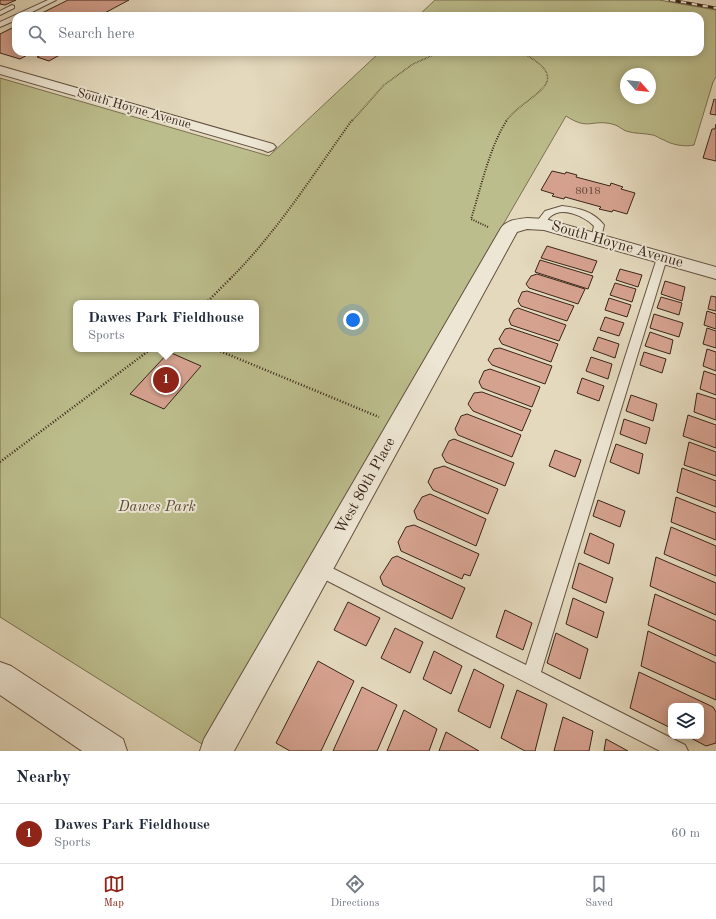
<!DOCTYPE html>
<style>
:root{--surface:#fff;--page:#f6f6f7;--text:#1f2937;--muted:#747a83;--line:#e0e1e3;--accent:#8f2418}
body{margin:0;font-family:"Old Standard TT",serif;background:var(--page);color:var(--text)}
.controls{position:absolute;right:12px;bottom:12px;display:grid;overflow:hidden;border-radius:8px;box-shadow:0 2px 10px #0003}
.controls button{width:36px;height:36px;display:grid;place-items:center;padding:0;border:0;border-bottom:1px solid var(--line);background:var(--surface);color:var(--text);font:20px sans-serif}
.compass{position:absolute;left:620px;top:68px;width:36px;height:36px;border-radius:50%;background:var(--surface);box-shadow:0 2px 10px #0003;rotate:118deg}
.you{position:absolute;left:353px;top:320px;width:14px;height:14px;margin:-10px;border:3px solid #fff;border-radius:50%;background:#1a73e8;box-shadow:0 0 0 6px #1a73e833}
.badge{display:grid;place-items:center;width:26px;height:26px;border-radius:50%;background:var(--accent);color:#fff;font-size:13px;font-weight:700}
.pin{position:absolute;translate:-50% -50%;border:2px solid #fff;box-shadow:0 1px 4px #0006}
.popup{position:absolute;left:73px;top:300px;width:186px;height:52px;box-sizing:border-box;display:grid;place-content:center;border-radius:8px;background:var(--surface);filter:drop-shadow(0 1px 3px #0005);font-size:13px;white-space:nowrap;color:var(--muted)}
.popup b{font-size:15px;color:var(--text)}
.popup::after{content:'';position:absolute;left:50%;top:100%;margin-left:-8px;border:8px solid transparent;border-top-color:var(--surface)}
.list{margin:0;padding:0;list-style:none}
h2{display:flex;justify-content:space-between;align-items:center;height:52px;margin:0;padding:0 16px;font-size:17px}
h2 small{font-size:13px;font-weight:400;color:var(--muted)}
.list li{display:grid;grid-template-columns:26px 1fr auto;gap:12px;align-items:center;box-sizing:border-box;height:60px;padding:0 16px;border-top:1px solid var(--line)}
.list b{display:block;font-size:15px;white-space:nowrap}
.list p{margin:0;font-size:13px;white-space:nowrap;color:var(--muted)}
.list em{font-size:13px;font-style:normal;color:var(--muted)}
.icon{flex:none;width:22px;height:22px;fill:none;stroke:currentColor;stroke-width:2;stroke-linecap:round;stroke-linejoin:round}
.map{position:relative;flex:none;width:716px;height:751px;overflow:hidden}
.search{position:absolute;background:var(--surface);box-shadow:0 2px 10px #0003;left:12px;right:12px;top:12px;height:44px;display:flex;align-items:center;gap:10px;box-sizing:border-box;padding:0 14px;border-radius:12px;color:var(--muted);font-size:15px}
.sheet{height:112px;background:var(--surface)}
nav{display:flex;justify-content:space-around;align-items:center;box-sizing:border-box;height:56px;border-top:1px solid var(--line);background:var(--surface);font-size:11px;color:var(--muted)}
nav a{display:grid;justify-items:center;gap:2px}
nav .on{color:var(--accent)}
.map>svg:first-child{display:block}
.green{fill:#bcbd8c;stroke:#7a7152;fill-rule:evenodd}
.building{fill:#d6a290;stroke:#392519}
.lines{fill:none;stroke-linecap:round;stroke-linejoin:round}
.service-casing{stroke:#645242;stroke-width:2}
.minor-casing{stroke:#645242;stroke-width:2}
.tertiary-casing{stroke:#645242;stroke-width:2}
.path-far2{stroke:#392519;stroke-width:1.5;stroke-dasharray:0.5 1;stroke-linecap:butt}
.path-far1{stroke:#392519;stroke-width:2;stroke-dasharray:1 1.5;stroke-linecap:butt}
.path{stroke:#392519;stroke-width:2.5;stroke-dasharray:1 2;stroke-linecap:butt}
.service{fill:#ede6d4;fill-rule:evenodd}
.minor{fill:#ede6d4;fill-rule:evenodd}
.tertiary{fill:#ede6d4;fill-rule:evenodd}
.rail-casing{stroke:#392519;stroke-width:3}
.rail{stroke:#ede6d4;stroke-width:2;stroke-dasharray:5.5;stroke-linecap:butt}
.labels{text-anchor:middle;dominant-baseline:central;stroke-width:4;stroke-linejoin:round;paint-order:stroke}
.far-number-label{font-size:11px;fill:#604437}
.far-street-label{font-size:13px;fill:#392519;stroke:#ede6d4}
.street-label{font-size:15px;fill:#392519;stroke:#ede6d4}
.park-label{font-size:15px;font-style:italic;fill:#5a4b36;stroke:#ede6d4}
</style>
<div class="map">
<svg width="716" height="751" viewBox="0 0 716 751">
<rect width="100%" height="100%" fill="#e4d9bd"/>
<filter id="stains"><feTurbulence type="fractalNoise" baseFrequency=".005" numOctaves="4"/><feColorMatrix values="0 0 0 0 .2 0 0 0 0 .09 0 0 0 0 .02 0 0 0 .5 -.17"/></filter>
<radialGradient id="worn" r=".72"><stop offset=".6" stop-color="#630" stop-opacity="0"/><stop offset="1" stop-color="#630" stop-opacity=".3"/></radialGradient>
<!-- green -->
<path class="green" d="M435 0H659L716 10V77L713 82 694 145C685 147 672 145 664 140 660 139 657 136 653 135 644 133 635 134 626 131 621 129 618 125 612 124 591 119 589 131 566 116L202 744 0 617V78L269 156 380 52H700V16H418ZM626 74H650V98H626ZM76 303H256V349H76Z"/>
<!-- building -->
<path class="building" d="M0 0H16L5 5 0 4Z
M68 0H129L99 16H36Z
M16 26V52H33L20 59 0 53V34Z
M47 52H65L49 61 37 57Z
M714 99 716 100V115L710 114Z
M716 124V161L703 158 712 129H715Z
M552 171 565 174 566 172 577 175 576 177 610 186 611 183 623 187 621 189 635 193 627 214 613 210 612 212 599 209 601 207 565 197 564 199 552 196 554 194 541 190Z
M547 246 597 261 592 273 541 258Z
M540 260 593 276 588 289 535 272Z
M620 269 642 275 638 287 616 280Z
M537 274 585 289 578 304 529 288 526 284 531 276Z
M665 281 685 287 682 301 661 294Z
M615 283 636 289 632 302 610 295Z
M527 291 574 306 567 321 521 306 518 301 522 292Z
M711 296 716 297V311L708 309Z
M661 297 682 303 679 315 657 308Z
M609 298 631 305 627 317 605 310Z
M518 308 566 325 559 341 511 325 509 320 514 310Z
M707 311 716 314V329L704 325Z
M654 314 683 323 679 337 650 328Z
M605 317 624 323 619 336 600 330Z
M510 328 558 344 551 362 502 344 499 339 505 329Z
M707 328 716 331V348L703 344Z
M650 332 673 340 670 354 645 346Z
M598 337 619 344 615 358 593 350Z
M500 348 552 366 545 384 492 365 488 360 494 349Z
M707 349 716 352V371L703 366Z
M169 352 201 366 164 409 130 394Z
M644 352 666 359 662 373 640 365Z
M591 357 612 364 608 379 586 371Z
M490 369 540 387 532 407 482 388 479 382 484 371Z
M704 371 716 375V395L700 389Z
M582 378 604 386 599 401 577 393Z
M482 392 531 410 522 431 473 411 468 404 474 393Z
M697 393 716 399V420L694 412Z
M631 395 657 404 653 421 626 411Z
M467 414 521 435 512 457 458 435 455 429 461 416Z
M688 415 716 425V448L683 436Z
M624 419 650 428 646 444 620 434Z
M454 439 514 463 505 486 446 462 442 455 449 441Z
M689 442 716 452V476L684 465Z
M616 444 643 454 639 474 610 462Z
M555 450 581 460 575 477 549 466Z
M444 466 498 489 488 514 433 490 428 482 434 469Z
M682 468 716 481V507L677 492Z
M430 494 486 519 476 546 417 519 414 511 422 497Z
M676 497 716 513V540L671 522Z
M598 500 625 511 620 527 593 516Z
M414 525 479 554 470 576 464 574 462 579 401 551 398 542 406 527Z
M671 527 716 546V576L664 554Z
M590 533 614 544 609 564 584 553Z
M397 556 465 588 452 619 383 585 380 577 392 558Z
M656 557 716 583V615L650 586Z
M579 563 613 578 606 603 572 588Z
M655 594 716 621V656L648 625Z
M573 598 604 612 597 638 566 624Z
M348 602 380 618 366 646 334 630Z
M505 610 532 623 523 650 496 637Z
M395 628 423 642 410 673 381 658Z
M648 631 716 663V700L641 666Z
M556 633 588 649 580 679 547 663Z
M434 651 462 666 451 694 423 679Z
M318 661 354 681 321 751H290L276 743Z
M474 669 504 685 490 728 458 711Z
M639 672 713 707 716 712V743L706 746 687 736H701V706H671V728L630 708Z
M362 687 397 705 377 751H333Z
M517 690 547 704 535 751H525L501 738Z
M404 710 437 729 429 751H387Z
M563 717 593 731 589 751H554Z
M446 732 479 751H439Z
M606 739 628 751H604Z"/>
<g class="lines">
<defs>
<path id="service" d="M48 0H56L24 16H16V20L0 27V22Z
M12 5 14 6V8L0 15V11Z
M562 206C578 208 593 211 604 225L600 242H592L591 240 594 226C585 217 563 206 551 216 548 218 546 223 543 226H537L535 224 545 211Z
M662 255 667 258 541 672 685 745 688 751H660L314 574 312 569 314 564 319 562 324 564 526 665 657 258Z"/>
<path id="minor" d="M0 66 273 144 276 147 273 150 268 152 263 150 0 74Z
M527 218 545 219 716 267V279L544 230 527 229 517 232 234 751H200L204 739 501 228C506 220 518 219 527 218Z"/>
<path id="tertiary" d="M0 662 11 666 123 739 127 751H82L0 695Z"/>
</defs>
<!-- service casing -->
<use href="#service" class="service-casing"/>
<!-- minor casing -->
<use href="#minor" class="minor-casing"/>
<!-- tertiary casing -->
<use href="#tertiary" class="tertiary-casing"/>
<!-- path-far2 -->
<path class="path-far2" d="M352 121 384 85 413 64 440 52
M506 121C527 93 579 83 521 52"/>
<!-- path-far1 -->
<path class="path-far1" d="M488 227 471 219C481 188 489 148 507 120
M230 279C277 232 313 175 352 120"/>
<!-- path -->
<path class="path" d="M206 303 231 278
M215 349 379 417
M0 462 151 349"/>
<!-- service -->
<use href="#service" class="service"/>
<!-- minor -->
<use href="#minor" class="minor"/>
<!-- tertiary -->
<use href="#tertiary" class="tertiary"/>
<defs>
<path id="rail" d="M670 0 716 8"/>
</defs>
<!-- rail casing -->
<use href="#rail" class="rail-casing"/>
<!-- rail -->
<use href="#rail" class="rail"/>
</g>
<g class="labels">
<!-- far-number labels -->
<g class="far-number-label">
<text x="588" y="191">8018</text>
</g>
<!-- far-street labels -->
<g class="far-street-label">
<text transform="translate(134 109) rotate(16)">South Hoyne Avenue</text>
</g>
<!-- street labels -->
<g class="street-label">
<text transform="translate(617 245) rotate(16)">South Hoyne Avenue</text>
<text transform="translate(366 486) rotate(-61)">West 80th Place</text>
</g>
<!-- park labels -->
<g class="park-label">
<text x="157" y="507">Dawes Park</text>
</g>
</g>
<rect width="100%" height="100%" filter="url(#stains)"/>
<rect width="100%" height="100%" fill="url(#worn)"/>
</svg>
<div class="controls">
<button><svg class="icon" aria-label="layers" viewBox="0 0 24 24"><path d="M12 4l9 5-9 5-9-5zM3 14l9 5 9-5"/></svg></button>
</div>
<svg class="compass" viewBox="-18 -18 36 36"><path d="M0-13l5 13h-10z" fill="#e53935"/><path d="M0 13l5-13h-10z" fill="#747a83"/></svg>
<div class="you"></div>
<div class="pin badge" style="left:166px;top:380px">1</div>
<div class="popup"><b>Dawes Park Fieldhouse</b>Sports</div>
<div class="search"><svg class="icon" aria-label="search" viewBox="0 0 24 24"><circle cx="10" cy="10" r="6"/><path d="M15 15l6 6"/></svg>Search here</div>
</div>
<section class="sheet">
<h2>Nearby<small></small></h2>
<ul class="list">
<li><span class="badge">1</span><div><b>Dawes Park Fieldhouse</b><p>Sports</p></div><em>60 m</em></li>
</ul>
</section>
<nav>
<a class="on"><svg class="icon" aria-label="map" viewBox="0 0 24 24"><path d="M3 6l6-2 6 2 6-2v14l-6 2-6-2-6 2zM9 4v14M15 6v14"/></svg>Map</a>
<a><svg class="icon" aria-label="directions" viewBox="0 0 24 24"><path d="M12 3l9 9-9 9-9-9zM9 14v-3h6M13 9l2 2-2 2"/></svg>Directions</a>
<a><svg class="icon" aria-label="saved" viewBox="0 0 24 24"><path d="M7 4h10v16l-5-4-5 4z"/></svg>Saved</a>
</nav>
